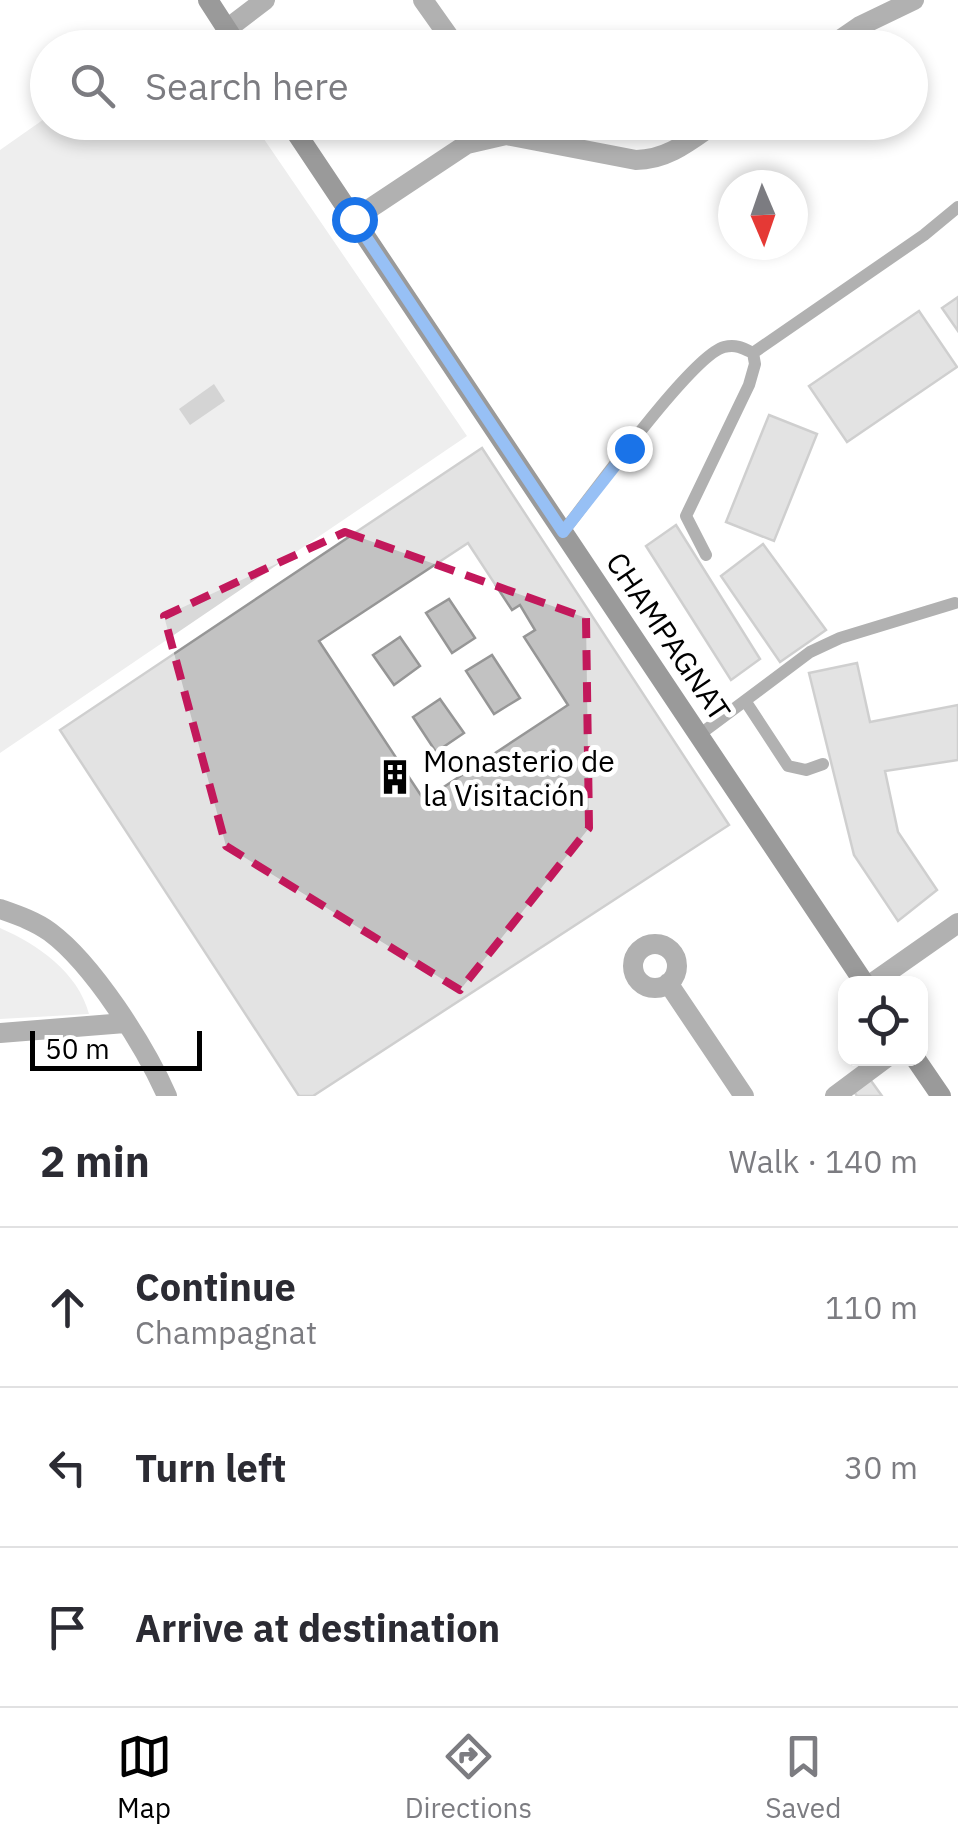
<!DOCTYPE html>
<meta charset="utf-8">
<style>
:root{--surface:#fff;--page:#f2f2f3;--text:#2b2b33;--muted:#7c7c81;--line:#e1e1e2;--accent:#000}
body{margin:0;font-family:"IBM Plex Sans",sans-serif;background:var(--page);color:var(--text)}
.controls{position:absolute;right:30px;bottom:30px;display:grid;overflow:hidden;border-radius:20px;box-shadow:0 5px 15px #0003}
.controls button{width:90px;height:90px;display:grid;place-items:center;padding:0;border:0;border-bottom:2px solid var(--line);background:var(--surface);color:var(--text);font:50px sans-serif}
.compass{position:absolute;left:718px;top:170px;width:90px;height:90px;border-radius:50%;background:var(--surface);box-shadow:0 5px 15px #0003;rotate:178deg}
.scale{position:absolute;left:30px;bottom:25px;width:172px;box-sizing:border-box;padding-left:10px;border:5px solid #000;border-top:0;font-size:28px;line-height:35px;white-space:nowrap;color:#000;-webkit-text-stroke:8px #fff;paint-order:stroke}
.stop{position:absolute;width:30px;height:30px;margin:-22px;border:8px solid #1a73e8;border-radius:50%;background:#fff}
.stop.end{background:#1a73e8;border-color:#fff;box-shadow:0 2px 10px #0008}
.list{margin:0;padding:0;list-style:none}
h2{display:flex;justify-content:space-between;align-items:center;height:130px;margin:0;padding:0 40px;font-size:42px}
h2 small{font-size:32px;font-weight:400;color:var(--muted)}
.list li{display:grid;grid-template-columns:65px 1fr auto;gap:30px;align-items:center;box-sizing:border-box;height:160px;padding:0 40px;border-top:2px solid var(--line)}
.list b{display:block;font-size:38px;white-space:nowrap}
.list p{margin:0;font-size:32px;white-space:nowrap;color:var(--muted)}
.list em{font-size:32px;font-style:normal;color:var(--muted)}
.icon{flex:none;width:55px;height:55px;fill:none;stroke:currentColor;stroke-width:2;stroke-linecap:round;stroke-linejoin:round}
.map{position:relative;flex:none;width:958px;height:1096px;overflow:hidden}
.search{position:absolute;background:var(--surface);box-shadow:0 5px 15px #0003;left:30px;right:30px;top:30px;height:110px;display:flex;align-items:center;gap:25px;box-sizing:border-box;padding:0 35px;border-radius:55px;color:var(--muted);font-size:38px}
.sheet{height:610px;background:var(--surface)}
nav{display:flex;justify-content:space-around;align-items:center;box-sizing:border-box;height:140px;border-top:2px solid var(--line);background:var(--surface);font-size:28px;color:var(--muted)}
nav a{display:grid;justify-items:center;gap:5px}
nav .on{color:var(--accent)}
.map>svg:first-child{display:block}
.green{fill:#d9d9d9}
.water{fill:#a0a0a0}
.building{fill:#c2c2c2;stroke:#969696;stroke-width:2.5;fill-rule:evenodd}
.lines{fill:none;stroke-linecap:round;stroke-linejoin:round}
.lane{stroke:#525252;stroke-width:12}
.street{stroke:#525252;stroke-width:20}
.secondary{stroke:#1f1f1f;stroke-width:20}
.route{stroke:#1a73e8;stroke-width:12}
.marked{fill:none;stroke:#c2185b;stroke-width:8;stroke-dasharray:20 12;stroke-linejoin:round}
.labels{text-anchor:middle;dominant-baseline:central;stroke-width:10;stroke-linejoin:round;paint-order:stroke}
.street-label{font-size:30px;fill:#000;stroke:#fff}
.poi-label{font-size:30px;fill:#000;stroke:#fff;text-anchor:start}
</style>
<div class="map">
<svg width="958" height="1096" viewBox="0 0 958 1096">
<rect width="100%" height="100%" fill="#fff"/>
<!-- green -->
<path class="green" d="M47 117 48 122 253 123 467 436 0 753V150Z
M0 928C37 944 78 972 89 1014L0 1019Z"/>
<!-- water -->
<path class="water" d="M214 384 225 401 190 425 179 409Z"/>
<!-- building -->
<path class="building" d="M958 297V331L942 308Z
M919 311 957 367 847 442 809 386Z
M769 415 817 434 774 541 726 522Z
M482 448 729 825 313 1096H299L60 730Z
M676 525 760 659 731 680 646 546Z
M468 543 512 610 520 605 535 630 524 637 568 705 424 800 319 641ZM449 599 475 638 452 653 426 613ZM400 637 420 666 394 685 373 655ZM492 655 520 698 494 714 466 671ZM440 699 464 733 436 752 413 717Z
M763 544 826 630 780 662 721 576Z
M857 663 870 722 958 705V760L885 771 898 832 937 890 898 921 854 855 809 673Z
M869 1078 882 1096H857L853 1090Z"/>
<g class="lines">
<!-- lane -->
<path class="lane" d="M753 353 924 235 958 207
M563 532C590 498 692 355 724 347 736 344 743 348 753 353L755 364 749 385 686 516 706 555
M746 702 788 766 806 770 823 764
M699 735 810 652 840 638 955 603"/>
<!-- street -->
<path class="street" d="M423 0 457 48
M227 29 265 0
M828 48 860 26 914 0
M354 219 467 144 506 135 636 160C668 160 691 140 717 122
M0 909C17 915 35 921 50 932 93 964 145 1046 167 1096
M633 966a22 22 0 1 1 44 0a22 22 0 1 1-44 0Z
M668 983 744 1096
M871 984 958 923
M0 1033 125 1023
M835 1096 886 1058"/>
<!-- secondary -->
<path class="secondary" d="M208 0 239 48
M289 122 865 984
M915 1058 941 1096"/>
</g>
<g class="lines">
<!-- route -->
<path class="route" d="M354 219 563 532 629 448"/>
</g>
<!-- marked area -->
<path d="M0 0H958V1096H0ZM345 532 586 618 589 828 460 990 226 846 164 616Z" fill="#fff" fill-opacity=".55" fill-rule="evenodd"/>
<path class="marked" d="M345 532 586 618 589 828 460 990 226 846 164 616Z"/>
<!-- icons -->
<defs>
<symbol id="building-bare" viewBox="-9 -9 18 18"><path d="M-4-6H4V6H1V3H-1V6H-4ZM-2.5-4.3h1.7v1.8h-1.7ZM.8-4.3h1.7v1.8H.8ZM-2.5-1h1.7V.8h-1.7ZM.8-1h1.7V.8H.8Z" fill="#000" stroke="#fff" stroke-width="2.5" paint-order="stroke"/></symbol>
</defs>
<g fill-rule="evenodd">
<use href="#building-bare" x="370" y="752" width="50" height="50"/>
</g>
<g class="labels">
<!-- street labels -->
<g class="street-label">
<text transform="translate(669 636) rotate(56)">CHAMPAGNAT</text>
</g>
<!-- poi labels -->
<g class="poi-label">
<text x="423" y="760">Monasterio de<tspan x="423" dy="34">la Visitación</tspan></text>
</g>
</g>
</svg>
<div class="controls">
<button><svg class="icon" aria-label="locate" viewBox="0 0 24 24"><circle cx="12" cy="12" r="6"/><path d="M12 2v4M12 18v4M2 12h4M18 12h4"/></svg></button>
</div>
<svg class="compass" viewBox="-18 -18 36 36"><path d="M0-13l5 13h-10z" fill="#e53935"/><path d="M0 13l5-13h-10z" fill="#7c7c81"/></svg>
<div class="scale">50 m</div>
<div class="stop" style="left:354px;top:219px"></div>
<div class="stop end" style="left:629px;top:448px"></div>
<div class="search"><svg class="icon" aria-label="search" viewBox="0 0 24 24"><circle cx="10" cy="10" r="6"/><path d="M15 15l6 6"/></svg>Search here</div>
</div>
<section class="sheet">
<h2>2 min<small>Walk · 140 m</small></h2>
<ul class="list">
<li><svg class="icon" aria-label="ahead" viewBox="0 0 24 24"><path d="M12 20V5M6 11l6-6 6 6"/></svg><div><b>Continue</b><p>Champagnat</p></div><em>110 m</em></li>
<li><svg class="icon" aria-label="left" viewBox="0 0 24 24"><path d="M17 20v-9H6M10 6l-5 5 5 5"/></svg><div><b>Turn left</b></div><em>30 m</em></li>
<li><svg class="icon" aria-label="arrive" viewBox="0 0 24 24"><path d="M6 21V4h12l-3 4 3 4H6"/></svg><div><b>Arrive at destination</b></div></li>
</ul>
</section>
<nav>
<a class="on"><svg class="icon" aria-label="map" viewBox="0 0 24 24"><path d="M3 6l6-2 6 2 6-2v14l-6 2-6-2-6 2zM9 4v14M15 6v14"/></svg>Map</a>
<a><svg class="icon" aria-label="directions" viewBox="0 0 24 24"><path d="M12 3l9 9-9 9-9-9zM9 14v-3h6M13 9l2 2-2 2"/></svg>Directions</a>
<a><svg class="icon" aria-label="saved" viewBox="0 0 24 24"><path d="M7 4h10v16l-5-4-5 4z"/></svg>Saved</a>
</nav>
